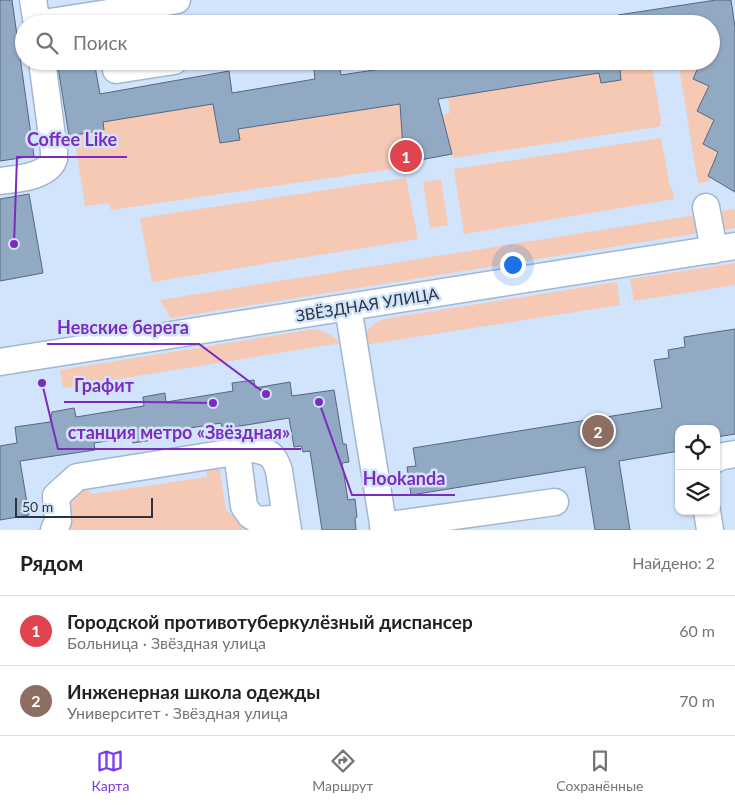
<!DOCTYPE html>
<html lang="ru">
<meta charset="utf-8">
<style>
:root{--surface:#fff;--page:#f2f2f2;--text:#202124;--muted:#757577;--line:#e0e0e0;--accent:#7c3aed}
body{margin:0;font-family:Lato,sans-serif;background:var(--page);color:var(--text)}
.controls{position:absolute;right:15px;bottom:15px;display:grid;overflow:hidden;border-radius:10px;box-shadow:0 1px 4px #0004}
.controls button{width:45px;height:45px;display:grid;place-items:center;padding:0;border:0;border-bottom:1px solid var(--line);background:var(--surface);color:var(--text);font:25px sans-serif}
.scale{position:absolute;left:15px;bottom:12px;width:138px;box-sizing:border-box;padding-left:5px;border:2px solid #2b3540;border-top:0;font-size:14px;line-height:18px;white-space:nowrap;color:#2b3540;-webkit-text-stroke:4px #d1e4fb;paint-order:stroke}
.you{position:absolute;left:512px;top:264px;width:18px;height:18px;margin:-12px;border:4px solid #fff;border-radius:50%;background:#1a73e8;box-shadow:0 0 0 8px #1a73e833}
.badge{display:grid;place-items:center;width:32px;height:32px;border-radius:50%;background:var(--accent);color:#fff;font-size:16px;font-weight:700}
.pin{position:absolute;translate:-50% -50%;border:2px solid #fff;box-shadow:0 1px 5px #0006}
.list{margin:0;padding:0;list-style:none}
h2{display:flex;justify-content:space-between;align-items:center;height:65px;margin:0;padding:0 20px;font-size:21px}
h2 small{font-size:16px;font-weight:400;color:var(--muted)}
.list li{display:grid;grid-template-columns:32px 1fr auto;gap:15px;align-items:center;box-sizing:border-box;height:70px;padding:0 20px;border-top:1px solid var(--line)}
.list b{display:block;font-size:19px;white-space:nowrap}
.list p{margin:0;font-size:16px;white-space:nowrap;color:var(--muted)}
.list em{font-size:16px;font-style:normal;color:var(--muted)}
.icon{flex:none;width:28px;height:28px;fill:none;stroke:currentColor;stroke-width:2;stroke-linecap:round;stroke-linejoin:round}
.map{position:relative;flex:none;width:735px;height:530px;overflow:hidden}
.search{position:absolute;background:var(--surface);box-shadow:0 1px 4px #0004;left:15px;right:15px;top:15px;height:55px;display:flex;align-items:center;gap:12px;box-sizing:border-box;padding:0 18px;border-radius:28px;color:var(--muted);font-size:19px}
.sheet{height:205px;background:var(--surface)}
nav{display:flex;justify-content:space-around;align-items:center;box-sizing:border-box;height:70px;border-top:1px solid var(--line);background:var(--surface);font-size:14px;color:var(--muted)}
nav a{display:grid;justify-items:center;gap:2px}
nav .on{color:var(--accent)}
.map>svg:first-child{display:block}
.green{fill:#f5c9b3}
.building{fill:#92a9c4;stroke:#536781}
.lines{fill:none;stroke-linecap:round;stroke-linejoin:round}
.minor-casing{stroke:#a0b7d3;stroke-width:29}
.minor{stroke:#fff;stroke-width:26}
.labels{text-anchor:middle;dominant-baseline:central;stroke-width:5;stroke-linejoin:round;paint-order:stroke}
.street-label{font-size:16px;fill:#2b3540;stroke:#d1e4fb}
.leader{fill:none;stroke:#7b2cbf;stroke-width:2}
.callout-dot{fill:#7b2cbf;stroke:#d1e4fb;stroke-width:2}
.callout-label{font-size:18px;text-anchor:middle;font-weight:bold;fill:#7b2cbf;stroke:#d1e4fb;stroke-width:5;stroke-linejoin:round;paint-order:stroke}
</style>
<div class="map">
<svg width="735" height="530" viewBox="0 0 735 530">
<rect width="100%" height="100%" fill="#d1e4fb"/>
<!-- green -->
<path class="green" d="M618 61H651L661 120 660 126 657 127 453 158 442 114 450 113 448 97 598 70 601 83 621 80Z
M678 61H701L693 79 709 86 697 111 714 120 703 144 718 152 708 175 711 177 709 181 698 183Z
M219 103 215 116 220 143 240 140 238 127 247 128 400 104 405 167 111 210 109 203 85 206 74 135 104 130 103 122Z
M661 138 670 187H672L674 199 464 234 454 169Z
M406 178 418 239 152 282 140 218Z
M441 179 448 225 430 228 423 182Z
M735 209V228L718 231 716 212Z
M696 215 699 233 171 318 160 300Z
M735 263V285L634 301 630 279Z
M617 282 620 305 364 345C366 329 370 325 384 319Z
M315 329C326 332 333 336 341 343L63 388 60 370Z
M219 465 226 511 259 530H71L67 503 69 495 86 488 92 494 207 477 206 470Z"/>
<!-- building -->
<path class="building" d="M0 0H12L34 156 0 161Z
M716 0H731L735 27V192L708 176 718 152 703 144 714 120 697 111 709 86 693 79 701 61H711V24H619L618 15Z
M57 61H94L100 94 229 71 232 93 315 79 313 61H339L341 75 394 67 393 61H619L621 80 601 83 599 73 438 99 452 154 404 163 400 104 238 129 240 140 220 143 213 104 103 122 104 130 69 136Z
M29 194 43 273 0 281V199Z
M735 329V434L716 437V429H679V451L619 461 630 530H595L585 467 411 495 407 467 416 466 413 448 662 408 654 360 669 358 668 350 685 347 684 337Z
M254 380 255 388 290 382 292 396 334 390 343 444H346L349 462 342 463 348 500 355 499 357 517 355 518 356 530H322L310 451 303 452 301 446 294 447 289 418 222 429 221 423 184 429 185 435 133 443 132 437 94 443 95 450 20 461 29 515 0 520V446L17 443 15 427 50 422 52 412 74 408 76 417 144 406 143 397 165 393 166 402 197 397 233 391 232 383Z"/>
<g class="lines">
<defs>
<path id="minor" d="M33 0 37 24 108 13 110 24
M108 13 177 0
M115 61 116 70 174 61
M0 181C16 179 48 177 54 159 54 159 54 151 54 151L42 61
M706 207 714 250
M348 307 384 530
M0 362 735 246
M237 452 244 506 250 515 258 520 286 518
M716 459 718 457 735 454
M707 511 710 530
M383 526 555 502
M54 530 58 521 56 496 77 477 253 449C269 452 274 454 279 471L288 530"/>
</defs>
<!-- minor casing -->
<use href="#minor" class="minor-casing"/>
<!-- minor -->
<use href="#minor" class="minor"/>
</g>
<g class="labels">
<!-- street labels -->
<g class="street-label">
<text transform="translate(367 304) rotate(-9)">ЗВЁЗДНАЯ УЛИЦА</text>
</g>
</g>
<!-- callouts -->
<path class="leader" d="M14 244L17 157H127M266 394L199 344H47M213 403L144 402H64M42 383L58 449H301M319 402L352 495H455"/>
<g class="callout-dot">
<circle cx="14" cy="244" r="5"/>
<circle cx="266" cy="394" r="5"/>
<circle cx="213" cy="403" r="5"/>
<circle cx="42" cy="383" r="5"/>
<circle cx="319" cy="402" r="5"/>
</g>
<g class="callout-label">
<text x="72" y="146">Coffee Like</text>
<text x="123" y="334">Невские берега</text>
<text x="104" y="392">Графит</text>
<text x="179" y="439">станция метро «Звёздная»</text>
<text x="404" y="485">Hookanda</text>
</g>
</svg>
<div class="controls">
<button><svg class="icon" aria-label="locate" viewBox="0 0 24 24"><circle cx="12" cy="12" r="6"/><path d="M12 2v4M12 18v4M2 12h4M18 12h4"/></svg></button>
<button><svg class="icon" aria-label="layers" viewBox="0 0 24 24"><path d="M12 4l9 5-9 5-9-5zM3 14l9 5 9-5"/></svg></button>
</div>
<div class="scale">50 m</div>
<div class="you"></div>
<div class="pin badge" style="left:406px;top:156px;background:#e0444e">1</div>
<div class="pin badge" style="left:598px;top:431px;background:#8d6e63">2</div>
<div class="search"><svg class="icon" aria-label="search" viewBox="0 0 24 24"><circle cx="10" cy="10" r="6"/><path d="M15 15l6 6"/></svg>Поиск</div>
</div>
<section class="sheet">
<h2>Рядом<small>Найдено: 2</small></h2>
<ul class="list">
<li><span class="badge" style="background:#e0444e">1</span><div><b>Городской противотуберкулёзный диспансер</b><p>Больница · Звёздная улица</p></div><em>60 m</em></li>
<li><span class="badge" style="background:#8d6e63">2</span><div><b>Инженерная школа одежды</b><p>Университет · Звёздная улица</p></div><em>70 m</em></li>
</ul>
</section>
<nav>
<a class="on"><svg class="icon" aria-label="map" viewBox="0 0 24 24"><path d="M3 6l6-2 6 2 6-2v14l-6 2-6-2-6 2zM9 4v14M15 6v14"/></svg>Карта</a>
<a><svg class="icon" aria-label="directions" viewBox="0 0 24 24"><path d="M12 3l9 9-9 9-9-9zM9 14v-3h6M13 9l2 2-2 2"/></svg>Маршрут</a>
<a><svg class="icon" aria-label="saved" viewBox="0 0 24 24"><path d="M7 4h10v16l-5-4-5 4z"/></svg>Сохранённые</a>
</nav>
